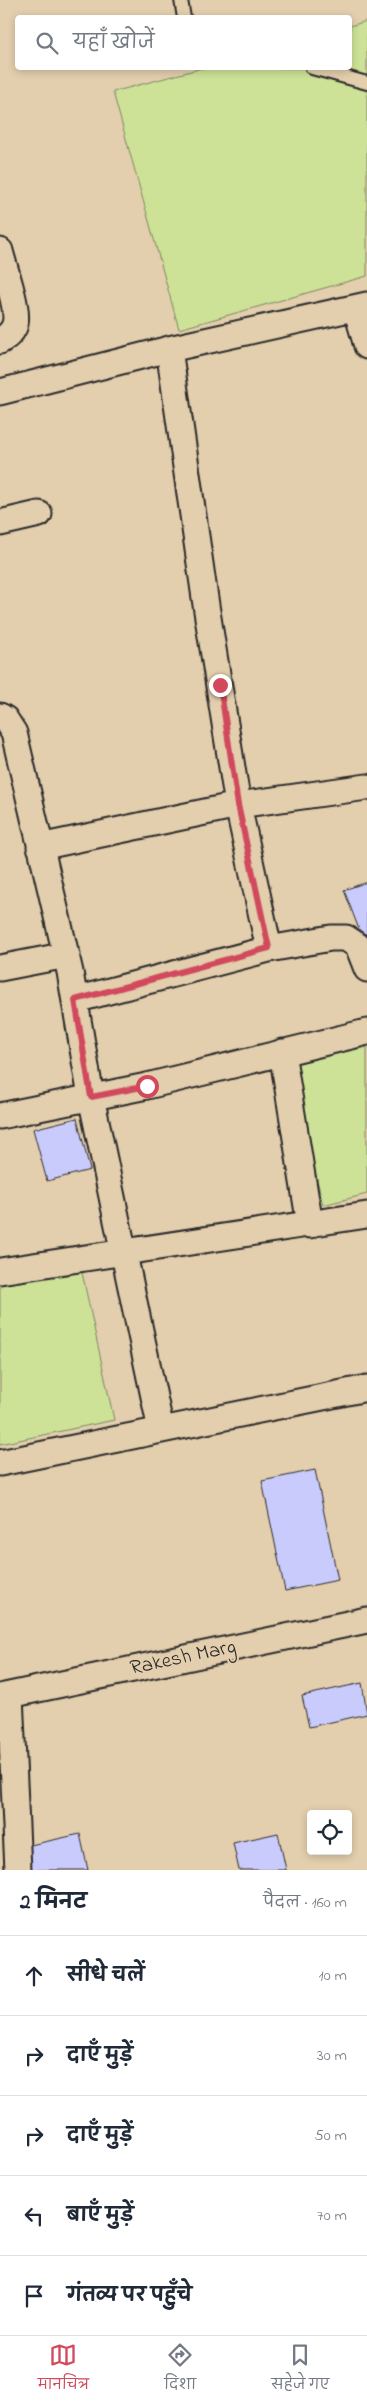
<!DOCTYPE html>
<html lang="hi">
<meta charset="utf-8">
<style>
:root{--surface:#fff;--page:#f2f2f3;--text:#1f2937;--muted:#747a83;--line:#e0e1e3;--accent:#d1495b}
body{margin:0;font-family:"Indie Flower","Playpen Sans Deva",sans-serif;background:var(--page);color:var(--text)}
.controls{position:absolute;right:15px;bottom:15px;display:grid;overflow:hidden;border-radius:5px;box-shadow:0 2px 8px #0003}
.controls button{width:45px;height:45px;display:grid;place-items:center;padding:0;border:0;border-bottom:1px solid var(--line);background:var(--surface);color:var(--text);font:25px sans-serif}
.stop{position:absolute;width:15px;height:15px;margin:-11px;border:4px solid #d1495b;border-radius:50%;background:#fff}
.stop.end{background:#d1495b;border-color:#fff;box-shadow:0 1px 5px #0008}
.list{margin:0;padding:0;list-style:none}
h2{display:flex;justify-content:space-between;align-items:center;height:65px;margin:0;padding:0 20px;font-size:21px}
h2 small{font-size:16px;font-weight:400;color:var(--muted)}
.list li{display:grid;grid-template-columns:32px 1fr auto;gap:15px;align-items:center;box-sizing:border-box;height:80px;padding:0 20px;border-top:1px solid var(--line)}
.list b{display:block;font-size:19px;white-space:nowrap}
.list em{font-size:16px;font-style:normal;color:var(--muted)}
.icon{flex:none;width:28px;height:28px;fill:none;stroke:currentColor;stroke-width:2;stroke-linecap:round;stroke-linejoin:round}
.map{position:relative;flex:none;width:367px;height:1870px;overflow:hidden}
.search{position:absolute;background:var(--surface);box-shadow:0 2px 8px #0003;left:15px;right:15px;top:15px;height:55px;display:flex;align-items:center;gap:12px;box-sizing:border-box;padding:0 18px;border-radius:5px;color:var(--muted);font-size:19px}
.sheet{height:465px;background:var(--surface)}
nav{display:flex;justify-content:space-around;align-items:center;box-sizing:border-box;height:70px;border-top:1px solid var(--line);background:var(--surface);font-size:14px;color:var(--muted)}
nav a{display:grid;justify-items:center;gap:2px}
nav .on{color:var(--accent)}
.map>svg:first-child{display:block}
.green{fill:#cde297;stroke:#7c8661}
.building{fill:#cacbfd;stroke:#2b2b2b}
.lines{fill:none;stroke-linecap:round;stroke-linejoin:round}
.lane-casing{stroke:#2b2b2b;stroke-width:16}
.street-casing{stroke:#2b2b2b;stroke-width:29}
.lane{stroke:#e3cead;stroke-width:12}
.street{stroke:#e3cead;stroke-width:25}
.route{stroke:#d1495b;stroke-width:6}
.labels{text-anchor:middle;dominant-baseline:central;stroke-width:4;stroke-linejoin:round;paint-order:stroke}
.street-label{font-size:21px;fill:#2b2b2b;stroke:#e3cead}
</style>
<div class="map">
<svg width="367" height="1870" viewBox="0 0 367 1870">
<rect width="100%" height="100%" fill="#e3cead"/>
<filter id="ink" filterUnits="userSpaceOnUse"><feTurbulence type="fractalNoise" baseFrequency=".02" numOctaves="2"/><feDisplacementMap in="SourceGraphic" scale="10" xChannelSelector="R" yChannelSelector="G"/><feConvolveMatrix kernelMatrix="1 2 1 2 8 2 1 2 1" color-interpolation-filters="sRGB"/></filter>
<g filter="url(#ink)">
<!-- green -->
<path class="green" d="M367 21V276L179 329 113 92 202 68H350V26Z
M367 1047V1194L323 1205 290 1065Z
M81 1268 114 1420 0 1444V1285Z"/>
<!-- building -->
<path class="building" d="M367 882V939L363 940 344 890Z
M77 1118 90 1170 47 1181 33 1129Z
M315 1470 338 1580 285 1591 262 1481Z
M362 1683 367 1714 309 1727 302 1696Z
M278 1833 286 1870H239L233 1843Z
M80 1834 88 1870H31L26 1846Z"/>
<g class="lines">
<defs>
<path id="lane" d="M181 0 184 18
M312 68 367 83"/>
<path id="street" d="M0 251C4 268 21 313 14 327 11 334 6 337 0 341
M356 308 367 346
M169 349 206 605 238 805 269 949
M0 392 169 349 367 305
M0 523 39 514
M0 716 5 719 14 733 70 972 91 1097 161 1430
M40 847 238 805 367 787
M0 968 67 955
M75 1000 269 949 331 938H346L358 946 367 969
M282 1052 310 1225
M0 1116 147 1086 367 1032
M0 1271 367 1215
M0 1463 367 1388
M10 1695 18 1870
M0 1697 367 1620"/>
</defs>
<!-- lane casing -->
<use href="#lane" class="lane-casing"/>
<!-- street casing -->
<use href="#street" class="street-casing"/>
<!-- lane -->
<use href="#lane" class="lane"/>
<!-- street -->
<use href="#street" class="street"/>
</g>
</g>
<g class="lines" filter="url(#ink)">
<!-- route -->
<path class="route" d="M147 1086 91 1097 75 1000 269 948 238 805 220 685"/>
</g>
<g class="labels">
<!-- street labels -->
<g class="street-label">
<text transform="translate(183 1658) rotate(-12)">Rakesh Marg</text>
</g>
</g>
</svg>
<div class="controls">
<button><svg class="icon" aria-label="locate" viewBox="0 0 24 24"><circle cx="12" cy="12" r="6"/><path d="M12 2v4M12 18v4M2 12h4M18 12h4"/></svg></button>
</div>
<div class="stop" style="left:147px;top:1086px"></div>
<div class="stop end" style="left:220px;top:685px"></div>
<div class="search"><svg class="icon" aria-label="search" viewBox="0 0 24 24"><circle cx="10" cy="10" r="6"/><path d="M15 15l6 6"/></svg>यहाँ खोजें</div>
</div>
<section class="sheet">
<h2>2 मिनट<small>पैदल · 160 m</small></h2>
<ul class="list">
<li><svg class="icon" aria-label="ahead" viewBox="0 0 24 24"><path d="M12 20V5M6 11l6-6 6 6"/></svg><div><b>सीधे चलें</b></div><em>10 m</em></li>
<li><svg class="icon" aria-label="right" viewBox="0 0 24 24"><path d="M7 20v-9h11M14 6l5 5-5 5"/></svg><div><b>दाएँ मुड़ें</b></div><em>30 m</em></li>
<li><svg class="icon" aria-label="right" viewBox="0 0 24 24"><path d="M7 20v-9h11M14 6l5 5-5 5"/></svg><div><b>दाएँ मुड़ें</b></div><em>50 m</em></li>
<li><svg class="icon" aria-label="left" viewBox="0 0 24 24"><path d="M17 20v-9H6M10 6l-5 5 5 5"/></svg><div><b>बाएँ मुड़ें</b></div><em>70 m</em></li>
<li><svg class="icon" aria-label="arrive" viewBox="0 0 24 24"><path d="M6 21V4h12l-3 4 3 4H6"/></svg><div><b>गंतव्य पर पहुँचे</b></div></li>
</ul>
</section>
<nav>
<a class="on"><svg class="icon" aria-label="map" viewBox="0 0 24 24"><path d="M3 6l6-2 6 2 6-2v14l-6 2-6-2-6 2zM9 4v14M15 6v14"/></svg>मानचित्र</a>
<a><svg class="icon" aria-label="directions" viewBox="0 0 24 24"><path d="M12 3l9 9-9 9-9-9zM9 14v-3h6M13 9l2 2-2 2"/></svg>दिशा</a>
<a><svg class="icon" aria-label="saved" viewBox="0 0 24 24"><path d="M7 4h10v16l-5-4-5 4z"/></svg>सहेजे गए</a>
</nav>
